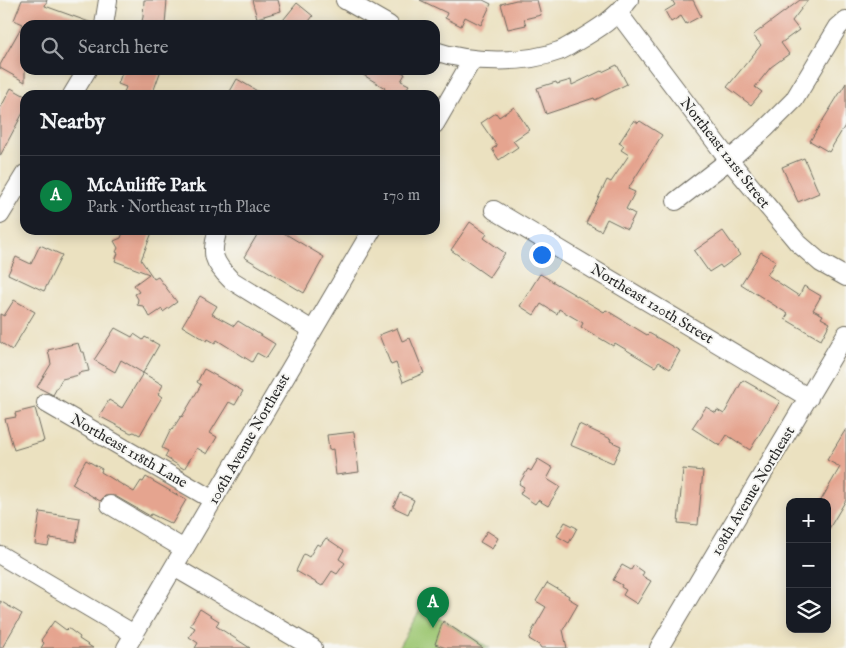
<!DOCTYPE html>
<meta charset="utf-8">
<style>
:root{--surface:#171b24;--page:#242831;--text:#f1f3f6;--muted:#9ea1a6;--line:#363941;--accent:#0b8043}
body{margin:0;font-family:"IM FELL English",serif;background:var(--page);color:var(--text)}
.controls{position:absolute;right:15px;bottom:15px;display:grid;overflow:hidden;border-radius:10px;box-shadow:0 2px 12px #0003}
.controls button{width:45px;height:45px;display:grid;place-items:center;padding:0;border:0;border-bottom:1px solid var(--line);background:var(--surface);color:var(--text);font:25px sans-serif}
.you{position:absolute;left:541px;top:254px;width:18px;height:18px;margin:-12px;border:4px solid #fff;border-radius:50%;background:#1a73e8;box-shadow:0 0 0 8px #1a73e833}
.badge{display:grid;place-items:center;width:32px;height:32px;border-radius:50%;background:var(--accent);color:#fff;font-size:16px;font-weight:700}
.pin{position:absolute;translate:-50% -41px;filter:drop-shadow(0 1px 2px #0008)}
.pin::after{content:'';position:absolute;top:26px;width:18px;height:15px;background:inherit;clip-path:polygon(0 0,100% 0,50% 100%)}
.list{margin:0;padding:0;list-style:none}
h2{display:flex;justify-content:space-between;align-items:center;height:65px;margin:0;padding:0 20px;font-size:21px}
h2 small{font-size:16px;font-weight:400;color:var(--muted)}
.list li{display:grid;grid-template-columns:32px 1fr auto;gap:15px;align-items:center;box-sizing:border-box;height:80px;padding:0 20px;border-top:1px solid var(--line)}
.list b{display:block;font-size:19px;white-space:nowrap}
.list p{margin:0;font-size:16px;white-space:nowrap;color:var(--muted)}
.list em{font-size:16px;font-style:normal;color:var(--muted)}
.icon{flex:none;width:28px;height:28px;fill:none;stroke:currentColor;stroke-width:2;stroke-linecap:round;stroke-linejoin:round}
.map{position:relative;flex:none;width:846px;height:648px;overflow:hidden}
.search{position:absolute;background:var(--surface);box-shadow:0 2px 12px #0003;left:20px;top:20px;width:420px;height:55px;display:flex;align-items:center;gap:12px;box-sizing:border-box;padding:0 18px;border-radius:15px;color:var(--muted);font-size:19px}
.panel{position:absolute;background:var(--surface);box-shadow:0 2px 12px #0003;left:20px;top:90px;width:420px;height:145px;border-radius:15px}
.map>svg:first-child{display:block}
.green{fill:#9ec773;stroke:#64794f}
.building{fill:#e5a48f}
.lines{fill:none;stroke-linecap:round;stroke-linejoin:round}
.minor-casing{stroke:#6e6b5f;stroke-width:20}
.minor{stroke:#fff;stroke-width:18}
.labels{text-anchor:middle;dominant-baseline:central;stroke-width:4;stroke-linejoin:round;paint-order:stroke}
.street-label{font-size:15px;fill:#2b2b2b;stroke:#f6f6f2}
</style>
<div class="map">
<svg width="846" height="648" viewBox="0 0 846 648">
<rect width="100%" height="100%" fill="#f6f6f2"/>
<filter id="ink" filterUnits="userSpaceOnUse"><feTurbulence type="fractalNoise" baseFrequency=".02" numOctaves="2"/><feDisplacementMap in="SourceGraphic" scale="10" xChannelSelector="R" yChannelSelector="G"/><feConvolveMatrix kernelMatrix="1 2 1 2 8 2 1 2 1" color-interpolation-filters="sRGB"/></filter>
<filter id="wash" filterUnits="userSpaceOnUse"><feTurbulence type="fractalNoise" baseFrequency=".0096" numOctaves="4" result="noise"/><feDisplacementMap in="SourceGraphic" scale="20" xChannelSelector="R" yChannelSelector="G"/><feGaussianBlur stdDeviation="1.12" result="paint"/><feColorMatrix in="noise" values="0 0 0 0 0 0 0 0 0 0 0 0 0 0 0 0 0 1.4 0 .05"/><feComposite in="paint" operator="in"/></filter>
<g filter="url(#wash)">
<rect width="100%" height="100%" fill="#ebe1c0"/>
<!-- green -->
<path class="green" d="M421 608 490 648H398Z"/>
<g id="blocks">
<!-- building -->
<path class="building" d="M22 0H47L45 6 92 23V25L25 24V82L0 68V65L23 24 14 20Z
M144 0H167L165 25H141L143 17Z
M252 0H278L281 11 257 18Z
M420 0H483L491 4 481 25 465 17 461 26 445 18 447 13Z
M516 0H537L541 15 524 19 526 25 508 29 501 4Z
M672 0H693L701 16 686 24 681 16 671 22 665 11 675 5Z
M800 0H808L792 21 799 30 781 43 789 54 771 67 755 87 762 92 751 105 727 87 761 45 753 35Z
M297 3 313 16 306 25H279Z
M617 65 627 84 595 100 594 98 546 114 537 88 556 82 557 84 571 80 572 85 601 71 602 72Z
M123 70H161L152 95H123L126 87 118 84Z
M355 70H398L405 74 401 81 409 85 403 95H381L385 88Z
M237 79 264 95H228Z
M846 83V124L829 152 810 141Z
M11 88 25 96V109L0 156V109Z
M514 107 529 130 513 141 518 147 499 160 492 149 497 146 481 123 496 113 499 117Z
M634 120 638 123 640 121 662 135 628 189 635 192 626 209 635 214 627 229 607 219 601 231 586 223 607 180 611 182 629 155 621 150 624 146 619 143Z
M804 158 819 193 798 202 782 167Z
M470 222 487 234 484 238 505 253 489 277 451 250Z
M124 230H153L141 260 154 279 158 277 177 302 163 312 162 309 150 317 143 306 137 305 138 299 135 294 139 292 134 285 149 274 115 261 118 253 116 252 118 248 114 241 121 238Z
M260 230H279L324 257 304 293 244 257Z
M723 231 740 255 722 268 720 265 709 272 694 251Z
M40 245 62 255 44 291 8 274 16 257 31 264Z
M761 252 776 261 767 275 799 296 804 286 821 296 813 310 823 315 821 318 830 323 821 340 785 319 788 314 741 284Z
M540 274 604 312 606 310 647 335 649 333 680 351 670 369 659 362 655 367 615 343 613 346 581 327 583 323 559 309 557 314 541 304 534 315 520 306Z
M200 296 217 306 212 314 234 326 238 321 275 344 266 358 257 353 252 362 217 340 215 343 208 339 207 341 182 326Z
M14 300 35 312 12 350 0 342V314L4 316Z
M115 328 132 337 134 334 143 340 145 337 159 345 143 373 121 360 115 372 94 360Z
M397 328 402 341 410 338 424 373 403 382 396 363 391 365 379 335Z
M78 343 81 352H84L89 371 78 373 79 375 62 379 53 395 37 387 51 364 48 350Z
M204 369 243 391 235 405 229 402 210 433 217 437 207 454 197 448 184 469 165 457 168 451 162 448 171 429 172 430 181 416 182 417 201 385 197 382Z
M143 373 163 385 158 394 162 397 140 435 134 432 131 433 99 416 109 400 122 408Z
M743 380 780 401 750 450 727 435 720 446 692 428 706 407 716 413 717 410 724 414Z
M35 408 44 441 14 450 5 419 16 417 15 413Z
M579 424 611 439 610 441 621 446 613 463 570 445Z
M846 429V500L827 532V502H820L840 467 827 460Z
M354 432 359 472 336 475 333 449 329 450 327 435Z
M538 459 553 468 547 479 560 487 548 506 538 500 535 504 520 494 524 487 519 484 528 469 531 471Z
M86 460 102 469 101 472 134 492 141 481 143 482 146 477 186 500 172 524 151 514 150 516 115 496H105L100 501 72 484Z
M683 469 703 471 698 525 678 523Z
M400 493 414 500 408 514 393 507Z
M40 512 80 518 76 542 50 538 48 546 35 544Z
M565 522 577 528 569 543 557 536Z
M487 531 498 538 492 549 480 542Z
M326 538 344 550 339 559 345 563 337 574 332 571 322 586 296 571 304 554 309 557 317 544 320 546Z
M622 565 631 570 634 565 644 572 642 576 651 581 637 604 623 595 626 590 621 587 622 585 613 580Z
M547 583 569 596 568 598 578 604 563 630 567 648H541L539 645 529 639 532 634 531 633 546 607 536 601Z
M0 601 22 614 2 648H0Z
M200 609 219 621 216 626 250 648H195L198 643 189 637 195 628 190 625Z
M54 621 66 630 68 628 80 637 79 639 93 648H41L44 643 41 640Z
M443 621 483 648H446L435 644Z"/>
</g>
</g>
<g filter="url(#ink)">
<use href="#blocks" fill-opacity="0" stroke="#6e6b5f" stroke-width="1"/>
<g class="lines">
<defs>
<path id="minor" d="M345 0 389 25
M619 14 729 160 798 243 821 263 846 277
M104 25 108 0
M435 51C469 63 525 64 559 51 565 49 570 45 576 42 596 30 615 19 629 0
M72 95 87 70
M435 124 472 60
M676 201 729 160 765 129 794 100 838 27 846 20
M494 210 809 398
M0 215 25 174
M218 230C210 254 213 262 231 280L312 330
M46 403 213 500
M110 505 184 549
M0 555 134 634
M174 567 313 648
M126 648 372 230
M659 648 846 334"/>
</defs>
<!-- minor casing -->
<use href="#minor" class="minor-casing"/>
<!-- minor -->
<use href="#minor" class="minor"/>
</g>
</g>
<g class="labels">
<!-- street labels -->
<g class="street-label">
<text transform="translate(725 153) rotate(52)">Northeast 121st Street</text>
<text transform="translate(652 304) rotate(31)">Northeast 120th Street</text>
<text transform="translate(249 439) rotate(-60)">106th Avenue Northeast</text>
<text transform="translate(129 451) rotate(30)">Northeast 118th Lane</text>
<text transform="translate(753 491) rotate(-59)">108th Avenue Northeast</text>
</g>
</g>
</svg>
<div class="controls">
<button>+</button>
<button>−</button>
<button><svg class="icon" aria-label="layers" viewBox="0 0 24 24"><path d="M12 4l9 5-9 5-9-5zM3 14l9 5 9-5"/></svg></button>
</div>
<div class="you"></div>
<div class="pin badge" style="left:433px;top:628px">A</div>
<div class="search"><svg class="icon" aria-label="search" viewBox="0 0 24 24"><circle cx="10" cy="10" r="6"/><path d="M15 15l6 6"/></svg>Search here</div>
<section class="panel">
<h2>Nearby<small></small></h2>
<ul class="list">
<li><span class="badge">A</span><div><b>McAuliffe Park</b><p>Park · Northeast 117th Place</p></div><em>170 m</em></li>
</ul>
</section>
</div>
